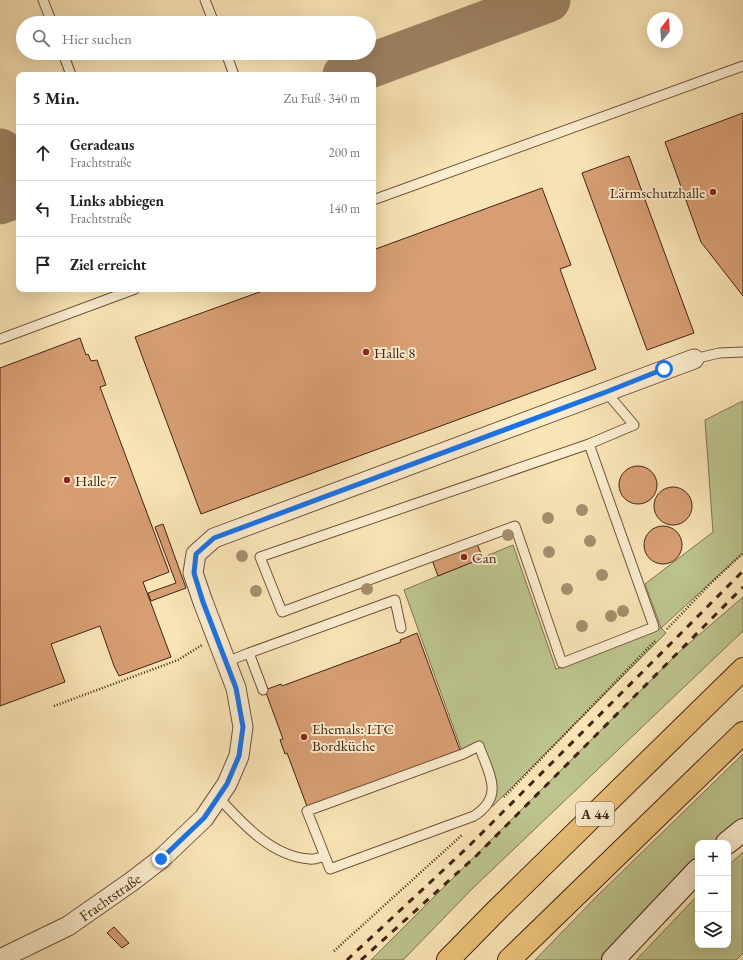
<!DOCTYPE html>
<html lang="de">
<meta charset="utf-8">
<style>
:root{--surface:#fff;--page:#f2f2f2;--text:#222;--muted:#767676;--line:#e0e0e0}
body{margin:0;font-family:"EB Garamond",serif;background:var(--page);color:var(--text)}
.controls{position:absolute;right:12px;bottom:12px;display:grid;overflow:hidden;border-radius:8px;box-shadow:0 4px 16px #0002}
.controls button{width:36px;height:36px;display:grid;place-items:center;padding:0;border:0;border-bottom:1px solid var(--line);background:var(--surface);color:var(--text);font:20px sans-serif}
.compass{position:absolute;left:647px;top:12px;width:36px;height:36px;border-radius:50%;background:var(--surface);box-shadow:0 4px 16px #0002;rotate:17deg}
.stop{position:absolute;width:12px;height:12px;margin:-9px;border:3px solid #1a73e8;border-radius:50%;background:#fff}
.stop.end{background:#1a73e8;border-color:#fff;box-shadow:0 1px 4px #0008}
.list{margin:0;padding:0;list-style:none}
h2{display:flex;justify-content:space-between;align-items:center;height:52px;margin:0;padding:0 16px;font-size:17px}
h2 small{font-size:13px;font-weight:400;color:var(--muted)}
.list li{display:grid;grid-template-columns:26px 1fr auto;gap:12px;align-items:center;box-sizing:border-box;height:56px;padding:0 16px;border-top:1px solid var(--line)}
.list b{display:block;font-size:15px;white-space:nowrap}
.list p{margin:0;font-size:13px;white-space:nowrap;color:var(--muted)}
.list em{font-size:13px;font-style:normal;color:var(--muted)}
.icon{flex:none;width:22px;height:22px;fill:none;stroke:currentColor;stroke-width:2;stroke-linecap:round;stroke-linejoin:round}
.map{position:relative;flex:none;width:743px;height:960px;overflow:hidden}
.search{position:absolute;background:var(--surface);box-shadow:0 4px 16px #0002;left:16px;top:16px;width:360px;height:44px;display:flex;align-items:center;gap:10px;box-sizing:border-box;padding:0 14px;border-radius:22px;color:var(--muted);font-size:15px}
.panel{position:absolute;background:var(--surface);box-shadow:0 4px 16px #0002;left:16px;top:72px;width:360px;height:220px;border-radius:8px}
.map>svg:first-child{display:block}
.green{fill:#bdc48d;stroke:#807350}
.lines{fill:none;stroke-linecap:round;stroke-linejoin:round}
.taxiway{stroke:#9e8364;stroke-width:45}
.building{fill:#d89e73;stroke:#422213}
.lane-casing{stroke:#70523c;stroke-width:11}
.street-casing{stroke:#70523c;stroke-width:21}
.secondary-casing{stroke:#422213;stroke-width:24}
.highway-casing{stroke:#422213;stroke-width:24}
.path{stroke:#422213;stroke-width:2.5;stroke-dasharray:1 2;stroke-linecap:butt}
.lane{stroke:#fbedcf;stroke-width:9}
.street{stroke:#fbedcf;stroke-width:19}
.secondary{stroke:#fbedcf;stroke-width:22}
.highway{stroke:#ecc27a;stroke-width:22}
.rail{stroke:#422213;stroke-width:3;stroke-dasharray:7 7;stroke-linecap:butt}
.tree{fill:#a58f6d}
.route{stroke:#1a73e8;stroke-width:5}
.poi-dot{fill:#8f2418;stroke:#fbedcf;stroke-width:1.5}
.labels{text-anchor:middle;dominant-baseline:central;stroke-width:4;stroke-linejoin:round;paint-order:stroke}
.shield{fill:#fbedcf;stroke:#7a5f4b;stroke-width:1}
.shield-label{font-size:14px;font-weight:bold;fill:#422213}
.poi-label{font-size:15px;fill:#422213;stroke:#fbedcf;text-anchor:start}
.street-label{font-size:15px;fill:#422213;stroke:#fbedcf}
</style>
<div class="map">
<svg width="743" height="960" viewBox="0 0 743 960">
<rect width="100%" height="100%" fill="#f9e4b5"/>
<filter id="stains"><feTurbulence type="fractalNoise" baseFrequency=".005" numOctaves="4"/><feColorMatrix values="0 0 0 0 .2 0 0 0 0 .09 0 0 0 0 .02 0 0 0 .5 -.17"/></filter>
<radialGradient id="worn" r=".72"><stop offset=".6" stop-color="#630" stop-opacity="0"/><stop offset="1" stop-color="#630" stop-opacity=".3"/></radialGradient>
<!-- green -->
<path class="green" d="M743 401V553L661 628 666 633 492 807 489 803 492 794 479 747 463 754 404 590 513 545 556 669 661 628 645 584 713 532 705 420Z
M743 597V631L473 888 403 960H371L678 653Z
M743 754V821L717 843H698V861L602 960H535L596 897Z
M743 852V953L736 960H636L698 895V945H728V866Z"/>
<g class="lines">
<!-- taxiway -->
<path class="taxiway" d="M345 75 548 0
M0 151 19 163
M0 202 19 195"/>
</g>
<!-- building -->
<path class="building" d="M743 113V296L701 242 665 142Z
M629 156 694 333 647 350 582 173Z
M542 188 571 265 560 269 596 369 201 514 135 337 268 289H373V250Z
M80 338 86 355 88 354 91 361 97 360 106 385 100 387 169 572 143 582 171 657 119 676 114 666 100 626 51 644 65 682 0 706V368Z
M619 485a19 19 0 1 1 38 0a19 19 0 1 1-38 0Z
M654 506a19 19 0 1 1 38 0a19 19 0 1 1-38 0Z
M163 524 186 588 151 601 148 593 176 583 155 527Z
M644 545a19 19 0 1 1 38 0a19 19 0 1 1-38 0Z
M477 544 483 558 438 576 432 560Z
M417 633 461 753 308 809 287 753 285 754 280 740 283 739 265 690 281 684 282 686 401 642 400 640Z
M114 927 129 943 122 948 107 933Z"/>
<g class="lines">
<defs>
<path id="lane" d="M43 0 52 23
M205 0 214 23
M63 53 71 75
M226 53 234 75
M373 200 743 66
M0 339 135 289
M694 359 719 353 743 352
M589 444 260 557 282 612 515 526 562 663 654 627 589 444 634 425 606 392
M226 662 249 653
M263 690 249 653 395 600 401 628
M479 746C489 774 505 796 474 816L330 869 307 811 463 754Z
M218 797C242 823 272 857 310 859 315 860 320 857 325 856"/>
<path id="street" d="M0 959 68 926 131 882 161 859 204 818 227 784 239 756 243 727 236 688 203 602 193 573 196 554 214 538 694 359"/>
<path id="secondary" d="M727 843 743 830
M613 960 698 870"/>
<path id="highway" d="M448 960 495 912 743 669
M509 960 743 733"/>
</defs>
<!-- lane casing -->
<use href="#lane" class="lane-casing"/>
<!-- street casing -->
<use href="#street" class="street-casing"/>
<!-- secondary casing -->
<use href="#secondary" class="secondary-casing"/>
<!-- highway casing -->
<use href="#highway" class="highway-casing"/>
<!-- path -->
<path class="path" d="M667 629 710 584 743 553
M54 706 178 660 202 645
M504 797 655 641
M334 951 462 835"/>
<!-- lane -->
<use href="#lane" class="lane"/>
<!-- street -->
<use href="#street" class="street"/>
<!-- secondary -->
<use href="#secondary" class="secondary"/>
<!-- highway -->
<use href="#highway" class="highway"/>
<!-- rail -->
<path class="rail" d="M347 960 468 847 743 571
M361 960 476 856 743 587"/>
</g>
<!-- trees -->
<g class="tree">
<circle cx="582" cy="510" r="6"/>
<circle cx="548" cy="518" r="6"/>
<circle cx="508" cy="535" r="6"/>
<circle cx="590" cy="541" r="6"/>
<circle cx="549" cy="552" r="6"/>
<circle cx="242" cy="556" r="6"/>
<circle cx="602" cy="575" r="6"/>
<circle cx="367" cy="589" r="6"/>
<circle cx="567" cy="589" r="6"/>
<circle cx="256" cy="591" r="6"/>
<circle cx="623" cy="611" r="6"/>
<circle cx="611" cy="616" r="6"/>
<circle cx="582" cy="626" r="6"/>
</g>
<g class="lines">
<!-- route -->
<path class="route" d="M161 859 204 818 227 784 239 756 243 727 236 688 203 602 194 573 196 554 214 538 606 392 664 369"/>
</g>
<!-- markers -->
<g class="poi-dot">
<circle cx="713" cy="192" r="4"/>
<circle cx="366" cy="352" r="4"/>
<circle cx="67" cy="480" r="4"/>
<circle cx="464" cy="557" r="4"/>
<circle cx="304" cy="737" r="4"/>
</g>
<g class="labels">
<!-- shield labels -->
<rect class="shield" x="576" y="802" width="38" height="24" rx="3"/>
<g class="shield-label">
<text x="595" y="814">A 44</text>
</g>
<!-- poi labels -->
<g class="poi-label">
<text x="705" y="192" text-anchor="end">Lärmschutzhalle</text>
<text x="374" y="352">Halle 8</text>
<text x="75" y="480">Halle 7</text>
<text x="472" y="557">Can</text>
<text x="312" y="728">Ehemals: LTC<tspan x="312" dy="17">Bordküche</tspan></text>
</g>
<!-- street labels -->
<g class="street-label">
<text transform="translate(110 897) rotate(-35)">Frachtstraße</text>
</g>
</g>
<rect width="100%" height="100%" filter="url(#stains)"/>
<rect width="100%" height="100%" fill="url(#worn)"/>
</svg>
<div class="controls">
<button>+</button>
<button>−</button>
<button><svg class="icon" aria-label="layers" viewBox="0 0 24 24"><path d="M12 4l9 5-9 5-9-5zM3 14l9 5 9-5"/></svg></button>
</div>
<svg class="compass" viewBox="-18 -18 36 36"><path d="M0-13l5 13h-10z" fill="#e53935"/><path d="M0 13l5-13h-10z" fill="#767676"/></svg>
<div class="stop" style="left:664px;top:369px"></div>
<div class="stop end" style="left:161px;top:859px"></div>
<div class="search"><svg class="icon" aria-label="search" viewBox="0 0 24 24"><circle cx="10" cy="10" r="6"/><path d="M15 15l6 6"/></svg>Hier suchen</div>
<section class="panel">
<h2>5 Min.<small>Zu Fuß · 340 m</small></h2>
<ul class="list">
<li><svg class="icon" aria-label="ahead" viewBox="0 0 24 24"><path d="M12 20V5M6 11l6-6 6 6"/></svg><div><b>Geradeaus</b><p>Frachtstraße</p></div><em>200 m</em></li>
<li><svg class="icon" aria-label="left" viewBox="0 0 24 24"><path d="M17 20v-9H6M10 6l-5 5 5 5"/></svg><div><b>Links abbiegen</b><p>Frachtstraße</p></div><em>140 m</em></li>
<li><svg class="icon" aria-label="arrive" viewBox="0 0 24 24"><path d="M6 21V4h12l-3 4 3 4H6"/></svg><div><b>Ziel erreicht</b></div></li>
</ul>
</section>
</div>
